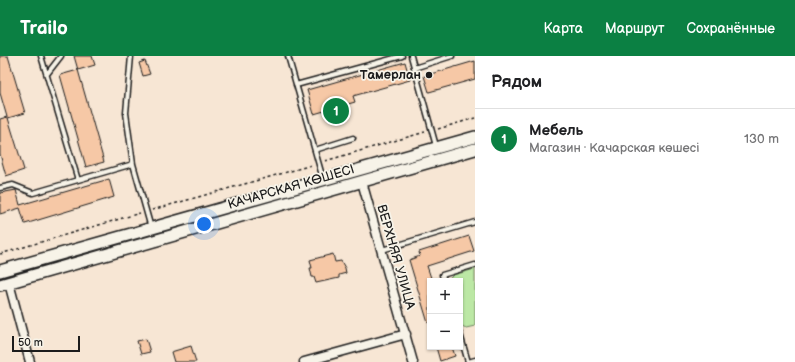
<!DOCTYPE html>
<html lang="ru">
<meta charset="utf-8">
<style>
:root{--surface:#fff;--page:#f6f6f6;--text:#202124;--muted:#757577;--line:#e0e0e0;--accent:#0b8043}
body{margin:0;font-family:"Balsamiq Sans",sans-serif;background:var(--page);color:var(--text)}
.controls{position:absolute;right:12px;bottom:12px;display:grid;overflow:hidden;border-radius:0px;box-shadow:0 1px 3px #0004}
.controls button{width:36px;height:36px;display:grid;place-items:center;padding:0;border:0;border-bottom:1px solid var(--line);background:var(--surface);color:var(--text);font:20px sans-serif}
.scale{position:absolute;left:12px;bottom:10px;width:68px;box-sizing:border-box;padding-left:4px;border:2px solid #1c1c1c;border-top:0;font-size:11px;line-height:14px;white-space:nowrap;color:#1c1c1c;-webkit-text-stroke:3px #f7f3e8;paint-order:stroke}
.you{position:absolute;left:204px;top:168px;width:14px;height:14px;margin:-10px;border:3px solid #fff;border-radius:50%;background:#1a73e8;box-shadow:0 0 0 6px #1a73e833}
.badge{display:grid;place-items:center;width:26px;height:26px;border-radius:50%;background:var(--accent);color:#fff;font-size:13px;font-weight:700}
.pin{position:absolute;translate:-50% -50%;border:2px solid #fff;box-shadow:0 1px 4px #0006}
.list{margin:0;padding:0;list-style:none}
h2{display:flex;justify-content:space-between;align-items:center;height:52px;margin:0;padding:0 16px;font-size:17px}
h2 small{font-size:13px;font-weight:400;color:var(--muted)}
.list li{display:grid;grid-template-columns:26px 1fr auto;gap:12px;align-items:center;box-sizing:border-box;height:60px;padding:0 16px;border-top:1px solid var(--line)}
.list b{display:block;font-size:15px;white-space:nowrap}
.list p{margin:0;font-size:13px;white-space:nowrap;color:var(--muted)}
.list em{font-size:13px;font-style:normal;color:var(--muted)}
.map{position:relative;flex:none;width:475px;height:306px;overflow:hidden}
header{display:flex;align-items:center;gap:24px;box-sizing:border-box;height:56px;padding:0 20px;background:var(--accent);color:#fff}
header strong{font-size:19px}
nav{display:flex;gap:22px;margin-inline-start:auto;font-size:14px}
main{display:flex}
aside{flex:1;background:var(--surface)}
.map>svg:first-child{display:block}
.green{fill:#bce8a5;stroke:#6c8260}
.building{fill:#f6c8a6;stroke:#1c1c1c}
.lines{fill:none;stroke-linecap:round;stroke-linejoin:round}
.service-casing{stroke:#1c1c1c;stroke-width:7}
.minor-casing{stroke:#1c1c1c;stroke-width:11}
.secondary-casing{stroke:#1c1c1c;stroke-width:14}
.path{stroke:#1c1c1c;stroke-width:1.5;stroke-dasharray:3 3;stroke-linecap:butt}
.service{stroke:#f7f3e8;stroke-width:4}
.minor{stroke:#f7f3e8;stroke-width:8}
.secondary{stroke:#f7f3e8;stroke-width:11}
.poi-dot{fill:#1c1c1c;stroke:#f7f3e8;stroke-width:1.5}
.labels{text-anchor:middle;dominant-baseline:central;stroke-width:3.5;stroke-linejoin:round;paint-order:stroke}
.poi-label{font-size:13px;font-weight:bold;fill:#1c1c1c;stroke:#f7f3e8;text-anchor:end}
.street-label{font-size:13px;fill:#1c1c1c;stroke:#f7f3e8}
</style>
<header>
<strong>Trailo</strong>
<nav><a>Карта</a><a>Маршрут</a><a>Сохранённые</a></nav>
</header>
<main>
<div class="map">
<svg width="475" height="306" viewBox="0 0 475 306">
<rect width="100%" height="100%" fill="#f7e6d4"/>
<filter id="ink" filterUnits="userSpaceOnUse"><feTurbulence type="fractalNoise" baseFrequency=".025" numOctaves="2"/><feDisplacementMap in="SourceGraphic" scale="8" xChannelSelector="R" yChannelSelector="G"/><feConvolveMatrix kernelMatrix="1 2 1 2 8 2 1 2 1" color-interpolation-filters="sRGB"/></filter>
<g filter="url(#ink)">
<!-- green -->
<path class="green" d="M475 213V270L466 272 462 270 460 266V225H448L451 221 453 219Z"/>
<!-- building -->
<path class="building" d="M0 0H8L25 57 8 62 24 114 6 120 0 98V63L7 61 0 37Z
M74 0H92L95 9 78 14Z
M145 5 150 18 143 20 139 7Z
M475 5V23L429 36 424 20Z
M405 6 410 24 353 40 355 46 314 58 307 34Z
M78 14 104 106 86 111 60 19Z
M109 123 114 141 25 168 20 152 0 158V137L16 134 20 149Z
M469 180 474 195 427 210 432 225H430V266L428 267 409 204 420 200 419 196Z
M333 198 335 206 341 205 345 212 346 217 339 219V222L316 227 314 221H312L310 212H312L310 204Z
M146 283 150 296 141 298 137 285Z
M191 290 196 306H174L171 296Z
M436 291H452L455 300 440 305Z"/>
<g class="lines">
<defs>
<path id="service" d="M41 0 78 124
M131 0 126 57 133 108
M288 0 323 123
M411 0 436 90
M414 12 452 0
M47 18 61 0
M296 29 402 0
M315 94 353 82
M0 132 13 129 33 137 133 108 151 172
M382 194 475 166
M444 225 442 219 475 209
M460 278 468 306
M468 306 475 304"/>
<path id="minor" d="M362 126 413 306
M9 227 30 306
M304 306 406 278"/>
<path id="secondary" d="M0 215 475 81
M0 229 475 93"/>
</defs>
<!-- service casing -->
<use href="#service" class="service-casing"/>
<!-- minor casing -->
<use href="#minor" class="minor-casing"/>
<!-- secondary casing -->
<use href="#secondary" class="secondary-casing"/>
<!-- path -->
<path class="path" d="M438 73 475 62
M325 105 425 76
M152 154 312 109
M0 198 140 157"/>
<!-- service -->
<use href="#service" class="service"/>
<!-- minor -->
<use href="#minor" class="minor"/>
<!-- secondary -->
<use href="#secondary" class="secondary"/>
</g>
</g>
<!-- markers -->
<circle class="poi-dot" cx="429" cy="19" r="4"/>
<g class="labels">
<!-- poi labels -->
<g class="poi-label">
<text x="421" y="19">Тамерлан</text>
</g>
<!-- street labels -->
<g class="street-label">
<text transform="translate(291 131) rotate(-16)">КАЧАРСКАЯ КӨШЕСІ</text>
<text transform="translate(396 201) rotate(74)">ВЕРХНЯЯ УЛИЦА</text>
</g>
</g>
</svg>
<div class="controls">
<button>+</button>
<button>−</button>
</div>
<div class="scale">50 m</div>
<div class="you"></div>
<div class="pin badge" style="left:336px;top:55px">1</div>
</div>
<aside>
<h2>Рядом<small></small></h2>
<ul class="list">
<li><span class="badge">1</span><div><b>Мебель</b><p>Магазин · Качарская көшесі</p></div><em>130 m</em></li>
</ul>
</aside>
</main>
